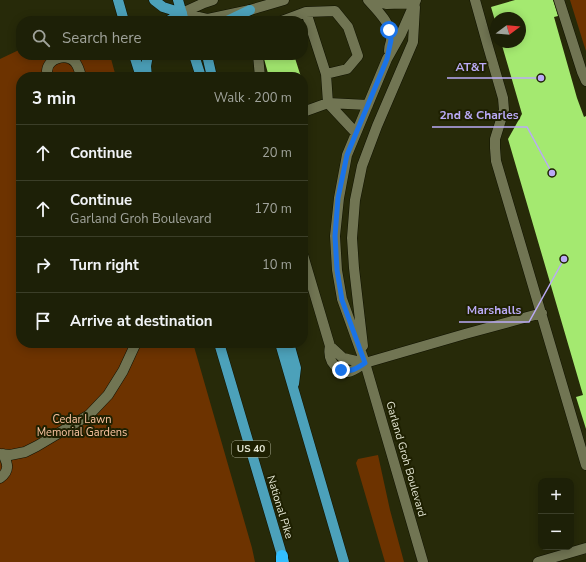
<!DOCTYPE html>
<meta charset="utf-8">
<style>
:root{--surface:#1d2007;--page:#2a2d15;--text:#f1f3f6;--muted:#a0a39b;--line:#3b3e28}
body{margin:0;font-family:"Nunito Sans",sans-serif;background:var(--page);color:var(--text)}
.controls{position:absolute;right:12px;bottom:12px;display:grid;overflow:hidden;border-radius:8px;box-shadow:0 2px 10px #0003}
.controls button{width:36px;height:36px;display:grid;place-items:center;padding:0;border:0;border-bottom:1px solid var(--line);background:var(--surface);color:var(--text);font:20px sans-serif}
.compass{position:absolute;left:490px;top:12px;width:36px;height:36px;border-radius:50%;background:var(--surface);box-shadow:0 2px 10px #0003;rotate:74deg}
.stop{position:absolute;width:12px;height:12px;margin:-9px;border:3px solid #1a73e8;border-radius:50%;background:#fff}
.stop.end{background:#1a73e8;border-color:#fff;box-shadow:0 1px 4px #0008}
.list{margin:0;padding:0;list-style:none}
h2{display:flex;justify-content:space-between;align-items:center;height:52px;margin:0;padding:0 16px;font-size:17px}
h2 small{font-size:13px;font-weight:400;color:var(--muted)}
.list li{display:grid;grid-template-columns:26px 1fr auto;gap:12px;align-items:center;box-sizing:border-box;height:56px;padding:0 16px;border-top:1px solid var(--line)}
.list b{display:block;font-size:15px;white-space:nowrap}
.list p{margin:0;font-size:13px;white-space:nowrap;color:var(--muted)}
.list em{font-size:13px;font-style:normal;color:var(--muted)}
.icon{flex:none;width:22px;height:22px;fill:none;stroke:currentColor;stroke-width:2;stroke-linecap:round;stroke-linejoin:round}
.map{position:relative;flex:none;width:586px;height:562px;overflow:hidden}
.search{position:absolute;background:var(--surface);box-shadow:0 2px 10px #0003;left:16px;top:16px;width:292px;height:44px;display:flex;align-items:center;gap:10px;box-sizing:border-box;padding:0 14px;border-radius:16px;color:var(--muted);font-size:15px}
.panel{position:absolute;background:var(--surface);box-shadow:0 2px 10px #0003;left:16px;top:72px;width:292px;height:276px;border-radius:16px}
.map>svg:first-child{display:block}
.green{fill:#6d3300}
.building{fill:#a4e970}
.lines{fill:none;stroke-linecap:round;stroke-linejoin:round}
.minor-casing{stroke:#101200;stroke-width:11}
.major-casing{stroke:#101200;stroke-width:11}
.highway-casing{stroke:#101200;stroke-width:13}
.minor{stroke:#717553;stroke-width:10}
.major{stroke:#4ca1ba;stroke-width:10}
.highway{stroke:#33bffe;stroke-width:12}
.route{stroke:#1a73e8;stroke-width:5}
.labels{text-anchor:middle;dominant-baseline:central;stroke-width:4;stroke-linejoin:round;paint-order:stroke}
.shield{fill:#1e2001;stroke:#a9ab94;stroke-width:1}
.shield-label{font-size:10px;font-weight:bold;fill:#e4e6d3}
.park-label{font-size:11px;fill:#fdc5a2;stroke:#1e2001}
.street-label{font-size:11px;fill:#e4e6d3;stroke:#1e2001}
.leader{fill:none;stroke:#baaaf6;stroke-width:1.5}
.callout-dot{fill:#baaaf6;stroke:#1e2001;stroke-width:1.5}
.callout-label{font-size:12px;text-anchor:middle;font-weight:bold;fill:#baaaf6;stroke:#1e2001;stroke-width:4;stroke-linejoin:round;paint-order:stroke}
</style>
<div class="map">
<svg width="586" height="562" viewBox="0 0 586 562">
<rect width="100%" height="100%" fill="#272a09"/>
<!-- green -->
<path class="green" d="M570 0H586V51L584 45Z
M21 49V55H110L116 77H21V343H193L252 548 255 562H0V59Z
M378 455 390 510 404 562H385L356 463 358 459Z"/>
<!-- building -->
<path class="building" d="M515 0H553L558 16 554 17 577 98 584 117 586 116V429L576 397 583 395 508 139 522 114 501 42H520V18H496V24L491 7Z
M263 55H294L301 77H269Z"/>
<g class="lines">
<defs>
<path id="minor" d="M368 0C378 11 393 25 391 41 390 44 389 48 389 51
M369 0 387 4 415 3
M416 0 401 34 387 59 347 155 339 198 335 236 337 270 342 299 365 363 423 562
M475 0 487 43 503 98 504 110 495 139V148L496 161 586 465
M559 0 582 72 586 81
M306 12 326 74 328 103 356 133
M182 13 208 19 250 10 284 0
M182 13 204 3 213 0
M282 21 306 12 335 11 348 27 358 56 347 69 326 74
M258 55 260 77
M48 77C48 76 47 72 47 71 48 58 66 53 75 62 78 66 80 72 81 77
M303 112 328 103 368 105
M303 255 330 346C328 356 330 363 339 369 341 370 345 372 348 372 354 371 360 366 365 363L465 334 542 313
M330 346 343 358 365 363
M363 346 354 268 352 238 355 200 362 166 377 126 413 42 415 7
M0 454 10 455 25 452 37 446 89 415 108 395 123 371 136 343
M0 478C10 471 8 464 3 454
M538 562 586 548"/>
<path id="major" d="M118 0 124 21
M154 0 163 7 182 13
M178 0 184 21
M168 21 182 13
M227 21 250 10
M134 55 141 77
M194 55 201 77
M207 55 212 77
M147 77 146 66 148 55
M219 343 284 562
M280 343 344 562
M289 343 296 368 294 384"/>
<path id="highway" d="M282 562V556"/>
</defs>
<!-- minor casing -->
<use href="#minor" class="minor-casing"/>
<!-- major casing -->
<use href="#major" class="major-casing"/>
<!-- highway casing -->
<use href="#highway" class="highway-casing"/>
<!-- minor -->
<use href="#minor" class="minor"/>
<!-- major -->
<use href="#major" class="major"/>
<!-- highway -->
<use href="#highway" class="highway"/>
</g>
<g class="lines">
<!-- route -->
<path class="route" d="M341 370C351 373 357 368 365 363L342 300 337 270 335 236 338 198 347 155 387 59 391 40 389 30"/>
</g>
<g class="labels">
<!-- shield labels -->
<rect class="shield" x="232" y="441" width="38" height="16" rx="3"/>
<g class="shield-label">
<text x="251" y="449">US 40</text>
</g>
<!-- park labels -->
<g class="park-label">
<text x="82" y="419">Cedar Lawn<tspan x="82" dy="13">Memorial Gardens</tspan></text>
</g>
<!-- street labels -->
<g class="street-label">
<text transform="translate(406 459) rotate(74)">Garland Groh Boulevard</text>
<text transform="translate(280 507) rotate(73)">National Pike</text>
</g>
</g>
<!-- callouts -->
<path class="leader" d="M541 78L494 78H447M552 173L527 127H432M564 259L529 322H459"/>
<g class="callout-dot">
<circle cx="541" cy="78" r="4"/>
<circle cx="552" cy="173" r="4"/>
<circle cx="564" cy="259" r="4"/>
</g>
<g class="callout-label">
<text x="471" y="71">AT&amp;T</text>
<text x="479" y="119">2nd &amp; Charles</text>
<text x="494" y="314">Marshalls</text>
</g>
</svg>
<div class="controls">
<button>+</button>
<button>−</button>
</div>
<svg class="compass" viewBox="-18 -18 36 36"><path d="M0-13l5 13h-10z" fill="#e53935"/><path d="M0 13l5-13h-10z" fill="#a0a39b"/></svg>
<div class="stop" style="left:389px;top:30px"></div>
<div class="stop end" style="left:341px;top:370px"></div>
<div class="search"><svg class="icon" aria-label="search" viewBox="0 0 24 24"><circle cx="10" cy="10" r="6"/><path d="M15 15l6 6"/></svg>Search here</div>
<section class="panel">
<h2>3 min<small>Walk · 200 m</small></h2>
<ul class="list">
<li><svg class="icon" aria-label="ahead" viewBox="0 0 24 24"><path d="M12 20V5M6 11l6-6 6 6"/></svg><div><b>Continue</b></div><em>20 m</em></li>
<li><svg class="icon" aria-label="ahead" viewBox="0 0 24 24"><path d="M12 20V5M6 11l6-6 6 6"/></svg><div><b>Continue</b><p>Garland Groh Boulevard</p></div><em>170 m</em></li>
<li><svg class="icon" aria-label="right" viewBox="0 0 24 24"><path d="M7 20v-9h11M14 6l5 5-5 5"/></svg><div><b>Turn right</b></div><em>10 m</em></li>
<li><svg class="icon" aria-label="arrive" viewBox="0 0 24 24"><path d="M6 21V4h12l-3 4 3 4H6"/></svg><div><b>Arrive at destination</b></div></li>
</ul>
</section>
</div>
